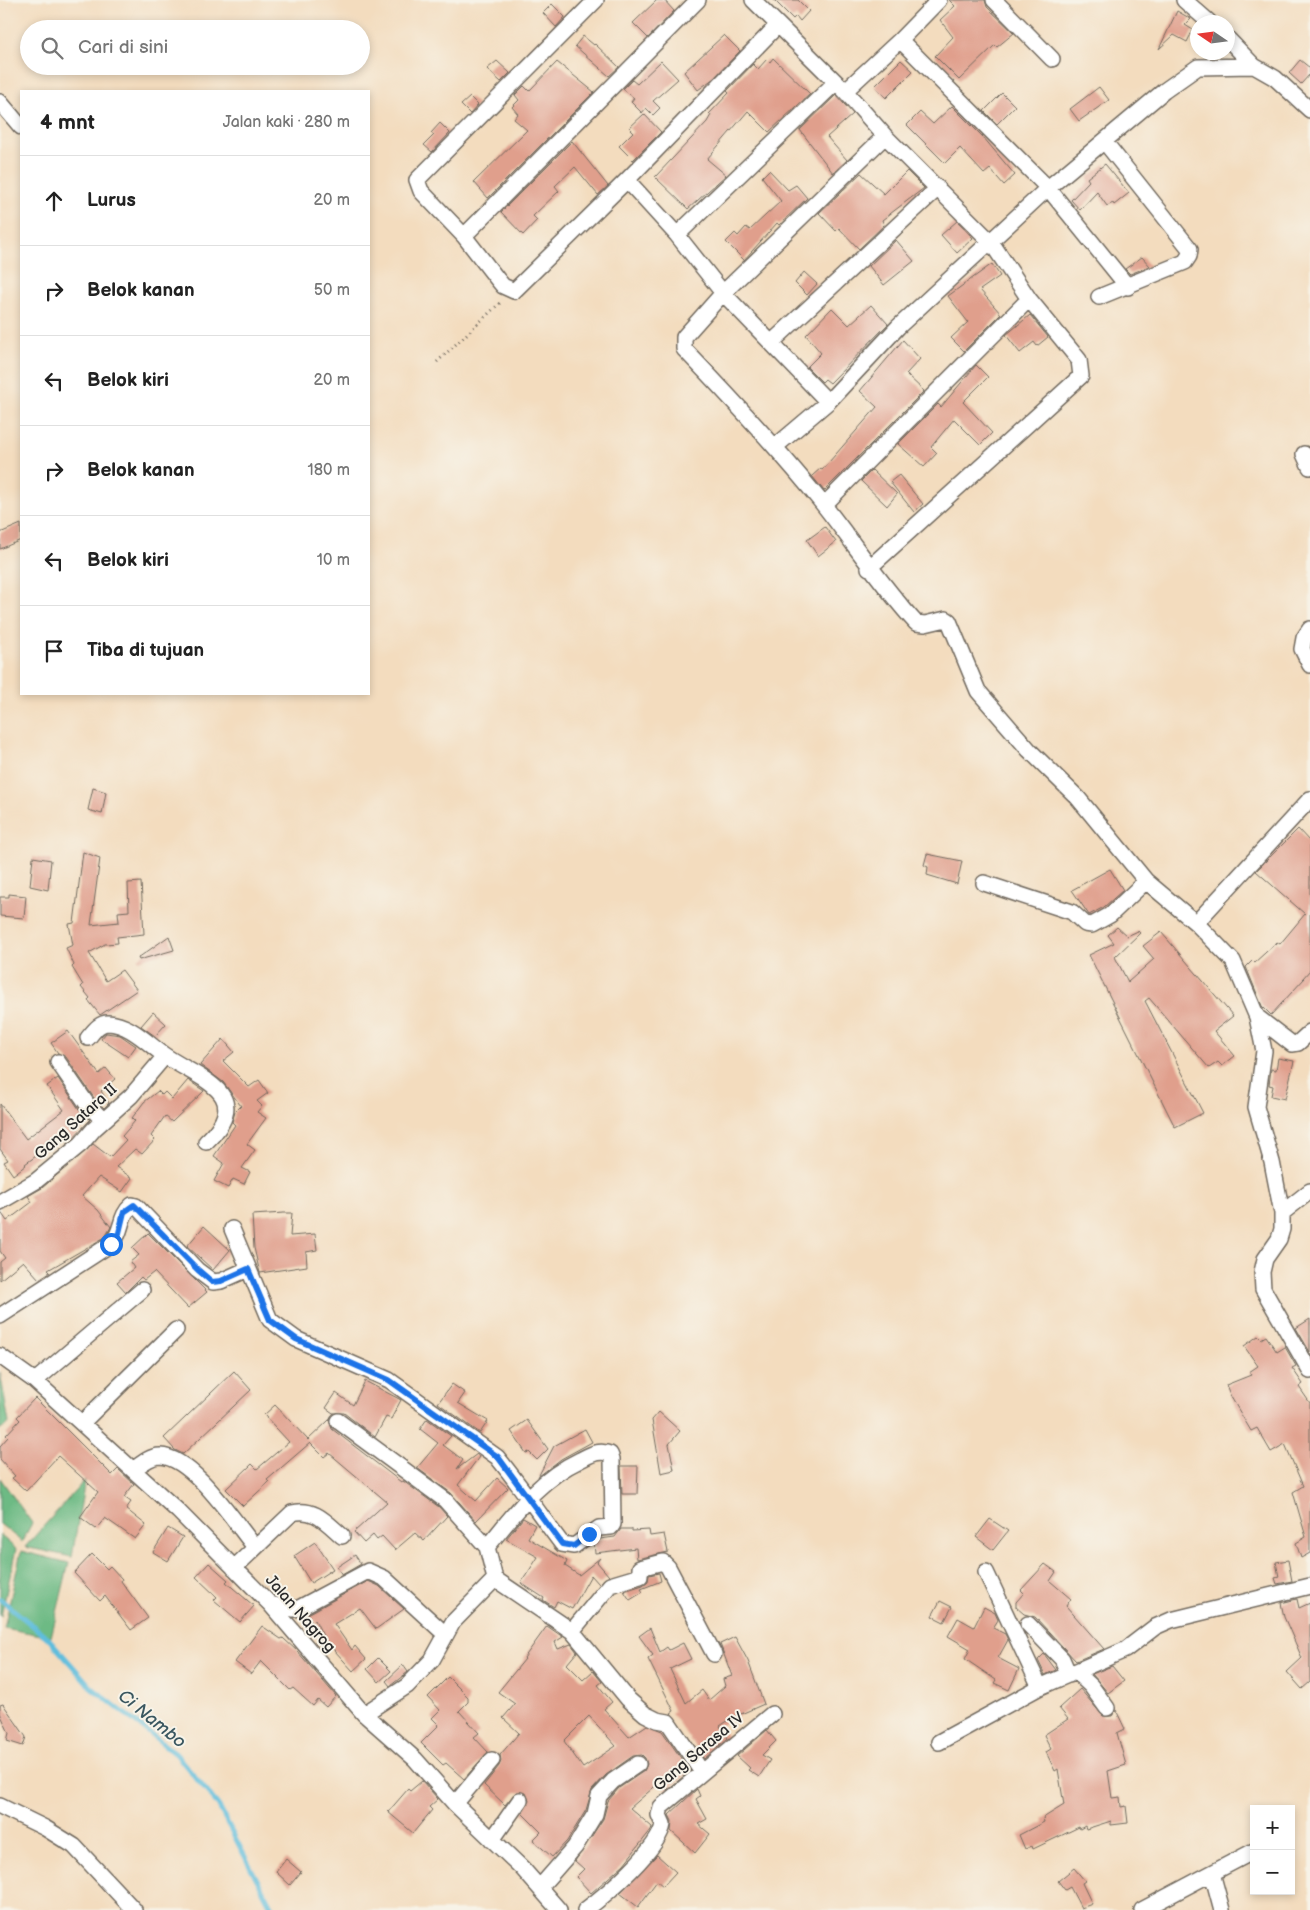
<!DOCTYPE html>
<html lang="id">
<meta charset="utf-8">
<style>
:root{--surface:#fff;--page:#f2f2f2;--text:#222;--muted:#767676;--line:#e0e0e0}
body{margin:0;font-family:"Balsamiq Sans",sans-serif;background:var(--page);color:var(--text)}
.controls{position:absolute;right:15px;bottom:15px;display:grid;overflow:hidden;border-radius:0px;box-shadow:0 2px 8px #0003}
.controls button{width:45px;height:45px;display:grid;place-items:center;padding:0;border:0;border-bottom:1px solid var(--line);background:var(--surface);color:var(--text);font:25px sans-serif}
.compass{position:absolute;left:1190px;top:15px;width:45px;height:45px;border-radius:50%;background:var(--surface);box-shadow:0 2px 8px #0003;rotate:283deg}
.stop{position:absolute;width:15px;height:15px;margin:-11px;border:4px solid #1a73e8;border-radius:50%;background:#fff}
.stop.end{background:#1a73e8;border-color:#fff;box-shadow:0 1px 5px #0008}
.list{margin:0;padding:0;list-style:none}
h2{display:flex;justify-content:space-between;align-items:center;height:65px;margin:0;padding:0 20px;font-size:21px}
h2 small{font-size:16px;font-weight:400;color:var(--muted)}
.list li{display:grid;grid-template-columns:32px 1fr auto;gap:15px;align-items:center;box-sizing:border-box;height:90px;padding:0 20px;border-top:1px solid var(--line)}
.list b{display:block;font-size:19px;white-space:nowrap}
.list em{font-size:16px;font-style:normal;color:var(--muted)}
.icon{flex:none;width:28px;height:28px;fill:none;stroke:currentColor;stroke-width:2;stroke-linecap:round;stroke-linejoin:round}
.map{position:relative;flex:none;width:1310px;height:1910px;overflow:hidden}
.search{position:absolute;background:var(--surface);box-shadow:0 2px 8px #0003;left:20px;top:20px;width:350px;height:55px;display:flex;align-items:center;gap:12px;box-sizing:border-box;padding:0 18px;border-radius:28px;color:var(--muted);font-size:19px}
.panel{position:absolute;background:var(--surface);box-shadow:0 2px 8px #0003;left:20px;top:90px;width:350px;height:605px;border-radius:0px}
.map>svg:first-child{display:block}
.forest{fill:#6dba84;stroke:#4c7258}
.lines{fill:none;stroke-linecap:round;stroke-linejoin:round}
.stream{stroke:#5ebddc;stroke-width:5}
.building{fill:#e09f8c;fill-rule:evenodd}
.minor-casing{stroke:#71695e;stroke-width:18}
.path{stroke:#71695e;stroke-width:3;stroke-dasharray:1 4;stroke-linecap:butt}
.minor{stroke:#fff;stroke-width:15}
.route{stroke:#1a73e8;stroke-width:6}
.labels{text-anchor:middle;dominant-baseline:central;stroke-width:4;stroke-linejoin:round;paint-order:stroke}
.street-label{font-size:16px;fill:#2b2b2b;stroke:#f7f3e8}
.water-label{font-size:18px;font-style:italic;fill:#3a5760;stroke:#f7f3e8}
</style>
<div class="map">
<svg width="1310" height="1910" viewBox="0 0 1310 1910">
<rect width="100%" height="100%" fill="#f7f3e8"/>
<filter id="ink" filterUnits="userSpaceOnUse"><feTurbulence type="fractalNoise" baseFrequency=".02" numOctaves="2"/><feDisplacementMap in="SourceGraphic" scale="10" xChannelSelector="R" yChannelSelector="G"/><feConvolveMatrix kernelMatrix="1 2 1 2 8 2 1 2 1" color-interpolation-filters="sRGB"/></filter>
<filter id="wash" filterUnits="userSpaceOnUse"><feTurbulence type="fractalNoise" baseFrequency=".0096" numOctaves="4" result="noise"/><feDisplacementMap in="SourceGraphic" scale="20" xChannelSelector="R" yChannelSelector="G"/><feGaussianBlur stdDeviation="1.12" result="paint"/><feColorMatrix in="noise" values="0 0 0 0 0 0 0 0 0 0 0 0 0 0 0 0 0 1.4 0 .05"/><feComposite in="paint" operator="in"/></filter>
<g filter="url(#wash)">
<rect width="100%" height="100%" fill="#f3dcbe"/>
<!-- forest -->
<path class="forest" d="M0 1372 9 1423 0 1430Z
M0 1478 32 1523 22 1542 0 1524Z
M85 1480 72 1557 25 1547Z
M0 1535 16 1549 1 1616 0 1615Z
M21 1551 69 1563 51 1637 4 1628Z"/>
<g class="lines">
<!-- stream -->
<path class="stream" d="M0 1599 48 1638 91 1687 176 1754 218 1805 273 1910"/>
</g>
<g id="blocks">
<!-- building -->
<path class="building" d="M657 0H664L674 11 648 38 633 23Z
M774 0H798L809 11 800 21 796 16 793 19Z
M949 0H985L987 7 1014 33 997 47 995 45 959 80 935 56 953 37 940 20 955 6Z
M552 4 565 17 556 27 543 13Z
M1177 11 1191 19 1185 25 1193 30 1187 42 1174 35 1159 49Z
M724 35 740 51 714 78 698 90 684 72Z
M583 36 594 45 595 44 619 67 609 76 575 46Z
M773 58 810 94 769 132 748 111 707 159 726 175 688 209 655 177 707 122 711 115 709 114 729 93 727 91 753 64 758 69 767 59 770 62Z
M901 60 913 71 886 98 875 86Z
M1300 60 1310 68V74L1301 84 1289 73Z
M497 61 510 73 501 82 487 69Z
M661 61 678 79 653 101 660 108 653 115 646 108 642 113 631 102 634 98 623 89 632 80 637 84Z
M557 62 594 92 488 198 474 182 527 130 514 119 518 114 512 107 519 100 515 95 524 86 529 91Z
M1099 87 1109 100 1079 121 1070 109Z
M1002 93 1015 106 997 124 984 111Z
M836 95 853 114 827 137 847 160 833 173 800 130Z
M470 97 478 105 470 114 461 105Z
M952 106 983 137 1015 175 1004 185 990 169 984 174 960 148 945 163 907 125 920 112 933 124Z
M644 114 661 132 633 160 619 146 633 132 629 128Z
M440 123 450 133 432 152 424 145 434 135 431 133Z
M572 141 608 186 598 195 575 167 555 186 559 191 533 216 537 220 523 235 501 212Z
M1105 164 1129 193 1114 205 1113 203 1107 206 1097 192 1080 210 1071 200 1089 181 1087 178Z
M769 170 788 190 796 185 807 198 779 225 777 223 744 260 726 242 735 233 738 236 746 227 750 230 781 201 762 177Z
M907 171 924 188 882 220 884 225 859 249 839 228 836 231 819 213 861 173 884 194Z
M957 221 973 238 957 253 941 235Z
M896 240 914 261 884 285 869 266Z
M1142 257 1150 266 1130 274 1125 269Z
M992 264 1000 276 980 290 1001 314 964 351 951 338 968 322 948 296Z
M804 272 817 284 807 295 795 283Z
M871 305 888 324 830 383 825 379 822 382 807 367 821 353 806 335 832 308 849 325Z
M1030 315 1048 337 1037 346 1034 342 1020 353 1006 335Z
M903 340 920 359 906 374 924 391 824 491 812 476 821 468 822 470 877 407 860 391Z
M976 365 988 377 963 402 992 433 980 445 954 419 931 447 937 453 924 467 898 444 938 404 941 407Z
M872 470 897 494 887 506 861 481Z
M899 475 923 504 914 512 890 482Z
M21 524V540L0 549V533Z
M825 527 836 542 818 556 807 540Z
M93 788 106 792 102 814 88 810Z
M1298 829 1310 842V970L1303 978 1304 979 1271 1015 1262 1006 1246 967 1252 961 1254 963 1277 942 1280 944 1305 914 1256 871Z
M83 852 100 858 91 925 119 922 118 912 129 911 128 883 141 882 144 934 117 937 118 943 105 944 89 953 106 981 122 970 137 990 100 1015 88 1000 90 998 81 987 83 985 72 967 74 965 66 948 73 945 69 924 74 923Z
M927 854 962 861 957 884 927 875 928 867 924 865Z
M33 857 51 860 48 890 30 886Z
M1110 869 1123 890 1104 907 1089 915 1072 890Z
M9 894 26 896 24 918 0 916V897H9Z
M1117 927 1127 936 1138 931 1140 933 1115 957 1128 982 1154 959 1143 946 1161 932 1233 1016 1214 1031 1235 1056 1222 1066 1218 1062 1209 1068 1149 998 1145 1001 1203 1113 1175 1127 1089 955 1114 943 1108 935Z
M169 936 174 950 139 960 138 958Z
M153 1012 166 1024 155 1036 141 1026Z
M68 1031 99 1074 106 1068 115 1079 101 1091 109 1103 104 1108 94 1098 66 1057 58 1053 51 1043Z
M106 1033 120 1035 136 1046 128 1057 101 1039Z
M223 1039 234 1052 223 1061 249 1087 259 1080 268 1093 257 1101 262 1106 257 1112 266 1118 247 1144 255 1150 242 1168 250 1172 244 1184 233 1179 228 1188 214 1181 224 1163 214 1156 235 1125 232 1122 235 1112 241 1106 223 1082 200 1065Z
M1278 1058 1294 1061 1285 1099 1271 1096 1273 1086 1269 1085 1271 1069 1276 1070Z
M58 1078 79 1109 90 1120 69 1142 64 1136 25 1164 26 1165 13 1175 4 1162 8 1160 0 1149V1104L26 1139 64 1110 47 1086Z
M188 1080 204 1091 172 1122 165 1116 151 1136 155 1140 142 1154 135 1149 116 1167 132 1178 122 1192 99 1177 82 1196 98 1210 111 1227 105 1237 48 1270 50 1272 39 1279 23 1261 0 1280V1262L5 1258 0 1251V1211L7 1221 32 1202 28 1196 42 1188 93 1144 110 1157 126 1140 122 1136 135 1121 132 1118 144 1102 158 1091 162 1095 165 1092 172 1099Z
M284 1213H292L290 1236 315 1234 317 1250 306 1252 307 1266 260 1273 254 1248 252 1215Z
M204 1226 230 1250 213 1270 187 1246Z
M148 1233 207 1292 188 1308 154 1272 144 1280 141 1277 126 1292 117 1282 134 1268 130 1262 139 1255 132 1248Z
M1310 1319V1352L1296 1328Z
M1258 1336 1261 1339 1266 1336 1277 1352 1285 1347 1296 1366 1292 1368 1303 1384 1299 1387 1310 1403V1553L1301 1558 1296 1543 1306 1537 1293 1492 1303 1486 1285 1444 1271 1452 1257 1428 1251 1431 1231 1397 1226 1385 1251 1375 1249 1372 1258 1366 1244 1346Z
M234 1371 251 1390 183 1454 175 1450 164 1438Z
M365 1381 401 1400 391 1419 386 1417 375 1437 344 1413H333L326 1408 336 1393 353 1405Z
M452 1384 465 1393 458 1403 488 1421 480 1433 438 1403Z
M35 1398 112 1475 118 1469 134 1484 124 1497 131 1502 126 1509 146 1525 135 1539 105 1518 96 1529 80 1517 98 1492 58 1456 26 1491 12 1478 15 1476 0 1459V1446L8 1437 6 1435 20 1420 17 1417Z
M275 1405 308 1440 329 1420 332 1429 401 1482 403 1481 439 1507 447 1516 424 1541 415 1533 395 1550 382 1536 377 1540 373 1535 364 1543 354 1532 387 1502 329 1453 324 1457 310 1443 267 1480 269 1482 243 1506 226 1489 252 1464 257 1469 289 1442 264 1415Z
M659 1412 680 1431 669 1444 674 1470 661 1473 652 1420Z
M427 1419 451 1436 443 1445 463 1460 457 1469 477 1454 479 1457 458 1485 476 1501 497 1478 508 1488 476 1521 451 1493 417 1468 438 1443 420 1429Z
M527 1420 548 1449 537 1460 529 1452 526 1453 511 1431Z
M585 1429 592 1442 561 1459 538 1477 554 1446Z
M621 1466H638L637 1494H622Z
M523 1518 535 1525 528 1538 567 1561 565 1566 579 1575 600 1558 597 1562 609 1576 599 1584 591 1575 572 1609 557 1601 554 1607 543 1600 544 1598 521 1583 538 1557 506 1539Z
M990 1519 1008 1531 993 1550 976 1537Z
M168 1528 183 1537 168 1561 153 1552Z
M621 1529H632V1531L649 1530 650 1536 664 1534 668 1552 637 1559 636 1548 595 1553 594 1543 600 1539 615 1537Z
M315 1542 333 1569 311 1583 294 1556Z
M92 1554 107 1569 110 1566 122 1579 121 1581 148 1618 131 1630 105 1596 100 1601 74 1573Z
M355 1555 361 1564 342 1575 337 1567Z
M1288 1560 1292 1581 1277 1584 1275 1578 1279 1577 1276 1562Z
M209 1563 228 1580 226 1582 254 1606 240 1622 214 1600 217 1597 196 1577Z
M1045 1564 1056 1572 1050 1581 1071 1599 1066 1606 1104 1649 1076 1661 1035 1617 1024 1614 1016 1607V1602L1024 1593 1021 1590Z
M659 1573 661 1581 641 1589 643 1592 630 1600 624 1591 643 1585 648 1581 649 1575Z
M368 1581 379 1586 404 1609 376 1629 360 1608 334 1624 352 1650 355 1646 366 1659 353 1671 325 1640 315 1620 311 1621 308 1614Z
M1297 1599 1299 1608 1310 1603V1682L1302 1689 1287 1672 1302 1658 1284 1617 1281 1603Z
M940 1601 952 1607 944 1622 932 1616Z
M984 1607 995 1613 998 1620 993 1628 1005 1634 1008 1640 998 1658 1019 1669 1009 1690 994 1683 996 1680 965 1659 970 1649 948 1636 958 1618 974 1627Z
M262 1626 281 1639 283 1638 297 1651 336 1696 326 1707 318 1700 313 1706 293 1688 290 1690 261 1661 251 1674 235 1662Z
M547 1626 563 1637 555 1642 558 1649 571 1644 577 1652 567 1664 583 1680 593 1671 602 1682 598 1685 612 1702 604 1709 629 1737 647 1725 662 1731 690 1771 667 1790 661 1781 630 1808 652 1827 651 1830 624 1864 591 1893 576 1877 584 1869 575 1861 603 1819 608 1801 619 1788 644 1771 647 1764 645 1758 642 1755 633 1756 606 1775 592 1790 586 1810 567 1841 552 1857 533 1840 541 1832 522 1813 529 1801 526 1793 516 1792 505 1805 484 1785 499 1766 501 1761 500 1755 519 1733 503 1718 515 1704 498 1692 525 1659 524 1658ZM589 1716 616 1746 583 1768 564 1741Z
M650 1628 660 1652 667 1647 669 1650 683 1643 691 1659 670 1669 686 1703 702 1690 709 1700 725 1686 723 1679 732 1676 720 1644 735 1637 748 1661 764 1704 732 1718 720 1726 728 1738 704 1759 671 1713 674 1711 648 1659 653 1655 639 1636Z
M1044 1654 1056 1670 1045 1675 1038 1660Z
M378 1658 391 1671 379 1682 367 1669Z
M403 1665 408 1672 390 1686 386 1681Z
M1112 1666 1124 1681 1108 1693 1092 1674Z
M448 1677 468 1697V1702L459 1711 479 1733 474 1737 488 1752 464 1779 446 1763 443 1765 421 1743 439 1725 432 1718 440 1710 428 1697Z
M1080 1689 1103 1716H1112L1116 1710 1125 1729 1117 1733 1126 1765 1108 1771 1112 1798 1120 1797 1121 1807 1126 1806 1128 1823 1111 1825V1821L1086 1829 1085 1826 1080 1829 1079 1827 1033 1849 1032 1846 1025 1849 1019 1835 1044 1822 1043 1818 1064 1805 1058 1769 1055 1771 1046 1752 1051 1749 1044 1735 1068 1719 1059 1708Z
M3 1704 26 1737 23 1746 7 1741 9 1733 0 1713V1705Z
M767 1730 776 1741 762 1755 770 1760 759 1777 748 1770 750 1768 737 1756Z
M422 1781 438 1799 429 1807 432 1810 413 1833 388 1812 408 1789 410 1791Z
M697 1789 700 1796 696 1799 707 1819 698 1824 710 1834 695 1853 671 1831 672 1821 669 1815Z
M657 1855 676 1872 663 1886 657 1881 638 1907 620 1893Z
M286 1859 301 1872 290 1885 276 1872Z
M1074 1868 1085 1881 1082 1883 1092 1904 1081 1908 1070 1887 1065 1890 1058 1881Z"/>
</g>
</g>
<g filter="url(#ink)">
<use href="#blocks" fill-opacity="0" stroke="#71695e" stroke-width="1"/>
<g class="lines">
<defs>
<path id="minor" d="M596 0 417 180 421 191 464 236 498 280 503 286 514 291 627 180 778 25
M753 0 845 91 885 136 991 242 1029 299 1079 360 1081 376 869 568
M994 0 1052 59
M1184 0 1209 22
M1228 39 1254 66
M900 40 939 0
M845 91 900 40 1048 188 1128 287
M0 102 21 127
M885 136 723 293 684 337V349C732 399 779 449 822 503 854 543 881 585 916 623L925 624 946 619 949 621 978 691 1029 750 1078 798 1146 881 1196 923 1233 961 1257 1017 1264 1051 1256 1107 1272 1162 1282 1213V1229L1279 1239 1265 1259 1262 1272 1263 1289 1310 1371
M627 180 677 235 723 293 828 402
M677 235 835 83
M464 236 698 0
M1099 297 1185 262 1189 256 1190 249 1104 141
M771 343 938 188
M776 446 828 402 898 327 1048 188 1164 91 1198 67 1254 66 1275 78 1310 110
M1304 454 1310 467
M824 505 1029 299
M1310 629 1304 638 1302 649 1310 665
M984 883 1072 912 1085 924 1092 925 1110 915 1146 881
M1196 923 1310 799
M1257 1017 1292 1044 1298 1043 1310 1032
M88 1038C94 1031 99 1023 108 1023 130 1024 147 1043 164 1055 198 1079 257 1093 206 1142
M58 1062 87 1104 103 1120
M0 1202 36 1181 81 1144 94 1129 131 1096 165 1056
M1282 1213 1310 1191
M232 1229 270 1320 296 1339 389 1380 497 1457C520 1485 540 1515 562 1544L574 1546 599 1528 611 1527 613 1524 612 1459 610 1454C599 1449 590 1455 580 1460 538 1480 516 1512 487 1547
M0 1316 111 1244C124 1231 118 1217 132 1205L136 1206 197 1270 213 1282 221 1281 248 1269
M0 1356 35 1381 178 1511 270 1604 364 1714 415 1759 455 1804 522 1868 559 1910
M35 1381 142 1290
M338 1421 445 1500 487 1547 495 1579 572 1631 628 1699 645 1714 657 1720 668 1722 702 1772
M82 1423 176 1330
M133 1470C141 1464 150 1456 160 1456 193 1457 235 1523 255 1547
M234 1568 292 1513C314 1507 326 1522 342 1536
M986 1572 1040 1687
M270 1604 293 1609 299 1608 368 1571 384 1578 446 1635
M1028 1624 1062 1659 1069 1675
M572 1631 610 1585 640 1576V1568L663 1562 668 1567 714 1654
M1076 1672 1091 1686 1107 1708
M364 1714 407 1686 432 1660 453 1622 495 1579
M939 1742 1040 1687 1125 1650 1155 1627 1171 1620 1310 1586
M455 1804 492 1760
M0 1806 45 1828 74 1846 134 1910
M492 1840 520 1800
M1212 1873 1254 1851
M540 1887 575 1847 595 1814 599 1796 613 1781 638 1764
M585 1910C606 1895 660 1848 663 1824L659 1815 661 1807 772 1714
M1142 1910 1212 1873 1222 1910"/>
</defs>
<!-- minor casing -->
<use href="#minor" class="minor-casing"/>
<!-- path -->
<path class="path" d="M437 362 502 301"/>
<!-- minor -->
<use href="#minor" class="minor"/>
</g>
</g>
<g class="lines" filter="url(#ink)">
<!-- route -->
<path class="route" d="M111 1244 118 1237 124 1212 134 1205 198 1270 212 1282 221 1281 248 1269 270 1320 296 1339 389 1380 498 1457 562 1544 574 1546 589 1534"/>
</g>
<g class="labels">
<!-- street labels -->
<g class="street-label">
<text transform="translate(76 1122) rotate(-42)">Gang Satara II</text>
<text transform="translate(300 1614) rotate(49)">Jalan Nagrog</text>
<text transform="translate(699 1752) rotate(-40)">Gang Sarasa IV</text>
</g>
<!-- water labels -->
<g class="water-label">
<text transform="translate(152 1719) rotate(39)">Ci Nambo</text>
</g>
</g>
</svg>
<div class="controls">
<button>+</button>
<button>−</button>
</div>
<svg class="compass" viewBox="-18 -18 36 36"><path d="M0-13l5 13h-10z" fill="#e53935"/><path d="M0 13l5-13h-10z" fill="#767676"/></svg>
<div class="stop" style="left:111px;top:1244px"></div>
<div class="stop end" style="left:589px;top:1534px"></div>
<div class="search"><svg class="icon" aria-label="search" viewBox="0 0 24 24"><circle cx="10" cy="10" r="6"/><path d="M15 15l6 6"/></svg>Cari di sini</div>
<section class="panel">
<h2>4 mnt<small>Jalan kaki · 280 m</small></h2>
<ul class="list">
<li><svg class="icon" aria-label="ahead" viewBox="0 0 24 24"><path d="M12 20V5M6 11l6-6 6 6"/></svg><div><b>Lurus</b></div><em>20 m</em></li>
<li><svg class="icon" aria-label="right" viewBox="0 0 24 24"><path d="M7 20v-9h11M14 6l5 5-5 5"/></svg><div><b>Belok kanan</b></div><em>50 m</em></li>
<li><svg class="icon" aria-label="left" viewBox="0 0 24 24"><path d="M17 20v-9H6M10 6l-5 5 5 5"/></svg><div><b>Belok kiri</b></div><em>20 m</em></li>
<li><svg class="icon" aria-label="right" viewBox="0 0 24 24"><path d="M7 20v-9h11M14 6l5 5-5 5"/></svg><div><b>Belok kanan</b></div><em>180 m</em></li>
<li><svg class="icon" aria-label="left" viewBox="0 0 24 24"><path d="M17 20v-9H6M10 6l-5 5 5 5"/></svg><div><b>Belok kiri</b></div><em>10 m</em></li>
<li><svg class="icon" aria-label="arrive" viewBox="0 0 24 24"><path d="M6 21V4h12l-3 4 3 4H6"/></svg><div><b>Tiba di tujuan</b></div></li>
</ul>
</section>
</div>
